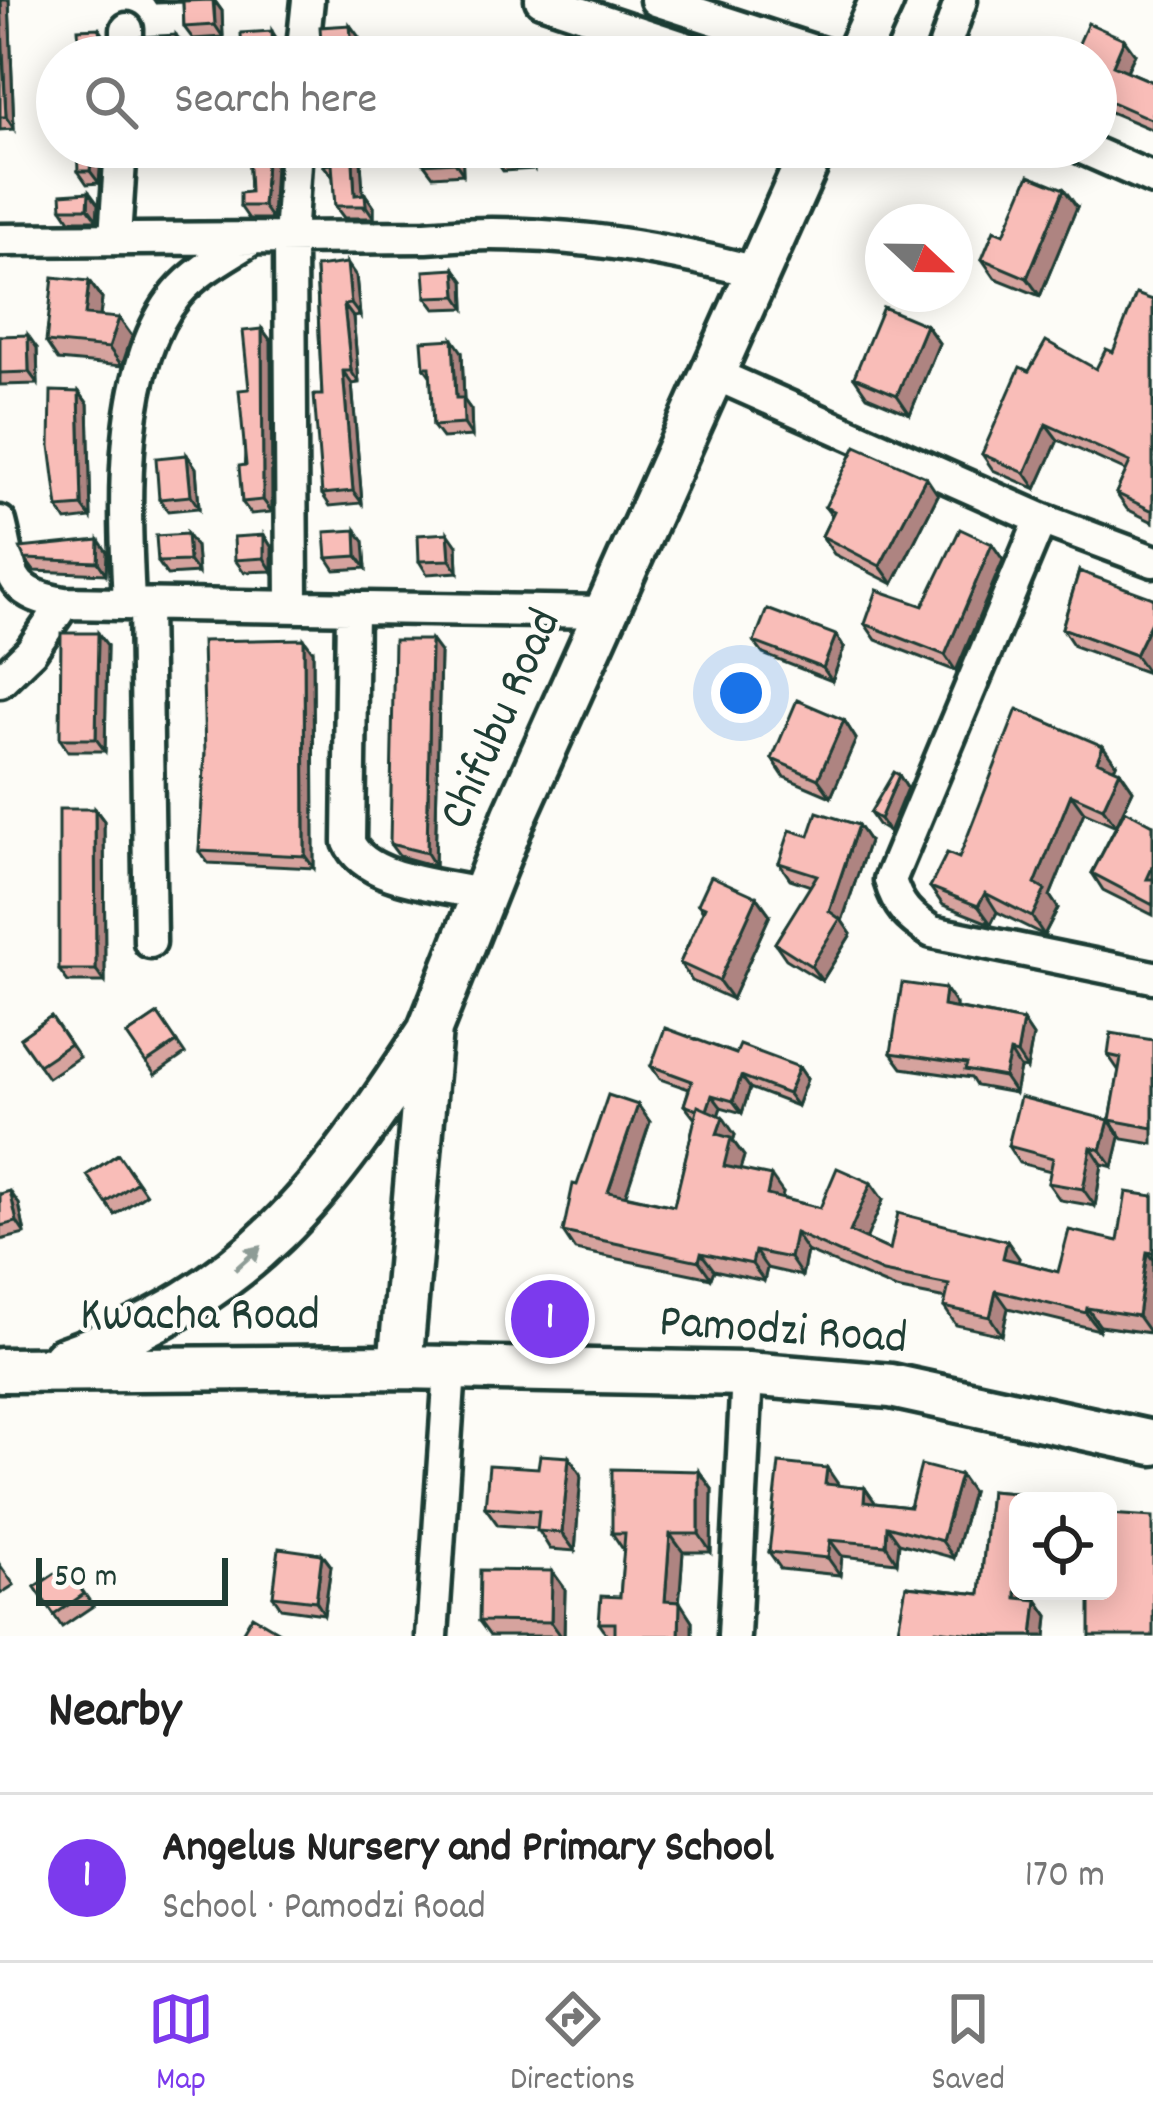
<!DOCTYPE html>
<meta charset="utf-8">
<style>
:root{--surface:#fff;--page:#f6f6f6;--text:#222;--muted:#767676;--line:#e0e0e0;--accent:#7c3aed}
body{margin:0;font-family:Dekko,sans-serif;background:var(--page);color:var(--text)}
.controls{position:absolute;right:36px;bottom:36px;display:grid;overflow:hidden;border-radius:18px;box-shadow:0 6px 30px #0003}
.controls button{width:108px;height:108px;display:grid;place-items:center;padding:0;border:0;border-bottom:3px solid var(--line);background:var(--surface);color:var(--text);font:60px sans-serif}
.compass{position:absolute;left:865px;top:204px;width:108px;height:108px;border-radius:50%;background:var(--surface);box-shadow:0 6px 30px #0003;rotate:112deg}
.scale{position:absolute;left:36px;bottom:30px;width:192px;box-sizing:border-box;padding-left:12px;border:6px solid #1f3d34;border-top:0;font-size:33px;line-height:42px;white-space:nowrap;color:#1f3d34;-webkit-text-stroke:9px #fdfcf7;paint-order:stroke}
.you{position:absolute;left:741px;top:693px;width:42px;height:42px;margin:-30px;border:9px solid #fff;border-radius:50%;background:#1a73e8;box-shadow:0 0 0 18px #1a73e833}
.badge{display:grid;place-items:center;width:78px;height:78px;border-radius:50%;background:var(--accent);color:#fff;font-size:39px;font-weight:700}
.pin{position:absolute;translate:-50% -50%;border:6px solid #fff;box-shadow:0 3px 12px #0006}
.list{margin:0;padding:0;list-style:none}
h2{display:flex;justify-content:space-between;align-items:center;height:156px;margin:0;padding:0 48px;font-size:51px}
h2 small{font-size:39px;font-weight:400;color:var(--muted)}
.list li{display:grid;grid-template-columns:78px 1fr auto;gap:36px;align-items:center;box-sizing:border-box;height:168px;padding:0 48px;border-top:3px solid var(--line)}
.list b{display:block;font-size:45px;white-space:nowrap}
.list p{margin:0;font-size:39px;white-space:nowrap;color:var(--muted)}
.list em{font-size:39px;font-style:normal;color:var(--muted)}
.icon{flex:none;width:66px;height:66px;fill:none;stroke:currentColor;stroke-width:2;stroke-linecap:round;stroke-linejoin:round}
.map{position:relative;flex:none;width:1153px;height:1636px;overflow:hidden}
.search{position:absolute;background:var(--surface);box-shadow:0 6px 30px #0003;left:36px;right:36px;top:36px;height:132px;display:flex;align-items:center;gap:30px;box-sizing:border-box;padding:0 42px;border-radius:66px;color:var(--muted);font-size:45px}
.sheet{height:324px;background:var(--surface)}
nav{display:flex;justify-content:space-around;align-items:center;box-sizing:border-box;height:168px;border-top:3px solid var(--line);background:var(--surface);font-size:33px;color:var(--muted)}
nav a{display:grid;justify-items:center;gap:6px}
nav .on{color:var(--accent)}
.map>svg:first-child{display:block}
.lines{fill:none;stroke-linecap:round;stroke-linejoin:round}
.street-casing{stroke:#1f3d34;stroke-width:39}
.secondary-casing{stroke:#1f3d34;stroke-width:51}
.street{stroke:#fdfcf7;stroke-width:30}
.secondary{stroke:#fdfcf7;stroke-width:42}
.wall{fill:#d6a39e;stroke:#1f3d34;stroke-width:3}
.shaded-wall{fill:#ae8481;stroke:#1f3d34;stroke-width:3}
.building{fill:#f9bdb8;stroke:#1f3d34;stroke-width:3}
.oneway{fill:#8e9c96}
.labels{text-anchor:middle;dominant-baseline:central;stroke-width:9;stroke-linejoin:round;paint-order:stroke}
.street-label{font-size:48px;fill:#1f3d34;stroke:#fdfcf7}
</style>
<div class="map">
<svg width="1153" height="1636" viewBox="0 0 1153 1636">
<rect width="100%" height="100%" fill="#fdfcf7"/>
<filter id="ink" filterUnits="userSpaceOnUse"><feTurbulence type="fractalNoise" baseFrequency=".00833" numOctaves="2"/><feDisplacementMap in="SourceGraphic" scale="24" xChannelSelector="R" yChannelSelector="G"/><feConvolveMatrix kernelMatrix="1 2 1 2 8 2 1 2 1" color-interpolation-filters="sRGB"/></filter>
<g filter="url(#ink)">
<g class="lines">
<defs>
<path id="street" d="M541 0 713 57
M656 0 832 57
M127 57V29
M302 57 308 0
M941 57 961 0
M1080 147 1153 179
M115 237 121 147
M0 240 426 237C537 227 648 244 756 272
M710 372 1041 519 1153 561
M1041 519 890 880C898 907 909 917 932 932L1153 977
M0 522C13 572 4 593 64 603L608 612
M129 603C125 513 116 368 177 294 196 271 227 255 252 239
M145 605 150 942
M292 605 290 239 296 147
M352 607 349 842C365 881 443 885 481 894
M0 681 31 651 64 603
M432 1636 450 1370
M734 1636 747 1374"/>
<path id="secondary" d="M856 57 882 0
M64 1359C253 1292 322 1194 428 1033
M400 1367 430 1029 515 815 814 147
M0 1370 400 1367 747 1374 891 1386 1153 1443"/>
</defs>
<!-- street casing -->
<use href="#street" class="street-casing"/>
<!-- secondary casing -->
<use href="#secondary" class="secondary-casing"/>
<!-- street -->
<use href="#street" class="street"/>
<!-- secondary -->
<use href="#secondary" class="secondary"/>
</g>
<!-- wall -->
<path class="wall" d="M0 0H9L14 129 0 130Z
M154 0H214L222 11 223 37 193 39 184 27 183 2 156 3Z
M1135 54 1127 71 1153 82V130L1096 106V57Z
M248 147 272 219H249L240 206 250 192Z
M322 147H360L363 195 365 194 374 207V218H344L335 206 333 177 323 165Z
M462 147 463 174 433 176 424 164Z
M494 147H533L534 169 503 171 495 159Z
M101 156 99 183 87 184 78 171Z
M98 204 97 220H70L62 208Z
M1077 207 1040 296 995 278 982 259 1004 234Z
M316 267 356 276 360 316 353 317 359 383 352 384 362 503 330 506 322 494V395Z
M455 269 464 281 465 308 435 309 426 297Z
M89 281 102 299 100 316 132 336 122 366 58 360 46 342Z
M1153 300V522L1127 509 1116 493 1126 471 1058 440 1036 489 993 470 982 454 1029 371 1096 369 1113 352Z
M926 325 939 343 910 414 867 396 854 377Z
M262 329 271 341 272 512 251 514 242 502 249 389Z
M0 336 37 348 38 384 0 385Z
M462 352 464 400 471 410 472 436 442 438 433 426 431 377 424 367Z
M79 392 88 404 91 518 66 521 58 508Z
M187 455 196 468 199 508 168 511 159 499Z
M938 495 893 584 834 554 822 536 832 516 825 507Z
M264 535 272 548V571L244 572 235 560Z
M364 542 366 568 335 570 327 558Z
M992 544 1003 560 956 671 876 640 865 624 923 606Z
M457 546 458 572 427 574 419 561Z
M196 547 198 573 167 575 158 562Z
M107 552 106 574 34 571 25 559Z
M1079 571 1148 673 1074 646 1062 628Z
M754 642 844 648 832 681 763 654Z
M107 645 105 751H68L60 739Z
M313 651 314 868 208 863 199 851 205 754Z
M440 652 435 866 399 856 390 844Z
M844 720 856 739 831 797 784 777 772 759Z
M1116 764 1114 769 1120 771 1133 790 1116 826 1153 825V915L1103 890 1092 873 1116 826 1084 812 1050 896 1058 908 1044 935 997 912 991 924 943 905 930 887 959 858Z
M899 775 907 788 889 832 879 826 870 813Z
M95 809 104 821 105 982H68L59 970Z
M858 825 869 841 842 921 851 934 822 981 786 959 775 943 811 886 790 879 779 863 809 836Z
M757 897 770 915 732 999 692 981 680 963 703 911 698 904Z
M956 1005V1008L1023 1021 1033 1036 1027 1069 1020 1068 1015 1093 976 1086 971 1078 902 1068 891 1053Z
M158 1014 185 1054 155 1075 127 1035Z
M51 1016 79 1057 48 1078 20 1038Z
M1153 1040V1144L1123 1139 1110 1120 1119 1071 1108 1055Z
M736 1054 799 1067 807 1079 797 1106 750 1088 742 1113 721 1107 718 1115 735 1135 733 1141 744 1156 740 1169 783 1193 782 1198 820 1208 883 1200 866 1239 890 1250 1007 1241 1019 1258 1018 1262 1058 1272 1118 1241 1153 1196V1313L1150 1333 1100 1326 1099 1330 1008 1308 1002 1335 956 1325 944 1307 946 1299 896 1289 807 1251 802 1276 767 1268 764 1281 714 1270 711 1278 575 1250 563 1232 577 1185 638 1105 650 1122 625 1195 674 1206 695 1119 684 1105 689 1089 660 1079 651 1066Z
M1109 1120 1120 1137 1113 1167 1102 1164 1095 1206 1060 1200 1048 1183 1051 1171 1019 1163 1008 1146Z
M118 1154 146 1194 115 1215 87 1175Z
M0 1194 19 1204 25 1234 0 1240Z
M827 1468 838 1486 865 1488 875 1503 910 1507 972 1492 954 1558 899 1543 897 1562 842 1556 840 1575 781 1569 769 1552Z
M699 1471 712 1489 711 1552H683L679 1602 692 1621V1636H608L599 1623 620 1597 624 1551 612 1533Z
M581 1475 575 1551 550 1549 537 1528 498 1525 485 1507Z
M990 1491 1026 1494 1031 1501H1018V1591H1030L1029 1599 1037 1600 1048 1616 1046 1636H897L906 1586 980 1594Z
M322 1554 331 1566 324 1614 281 1608 273 1596Z
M0 1565 14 1585 0 1594Z
M66 1566 93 1606 62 1627 35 1587Z
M552 1571 565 1589 564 1636H490L479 1621Z"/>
<!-- shaded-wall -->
<path class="shaded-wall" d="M1 0H9L14 129 6 117Z
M214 0 222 11 223 37 215 25Z
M350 25 359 37 360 57H356L352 51Z
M99 28 107 40 109 57H103L102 55Z
M272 31 280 44 281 57H273Z
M176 35 185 47V57H176Z
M1124 39 1135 54 1123 79 1113 65Z
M92 147H94L101 156 99 183 90 171Z
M267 147H276L272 219 263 206Z
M352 147H360L364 207 355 195Z
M454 147H462L463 174 455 162Z
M525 147H533L534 169 525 157Z
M1064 189 1077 207 1040 296 1027 278Z
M89 192 98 204 97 220 88 208Z
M365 194 374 207V218L366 206Z
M347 263 356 276 360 316 351 304Z
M455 269 464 281 465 308 457 296Z
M89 281 102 299 98 333 85 315Z
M344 305 353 317 359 383 351 371Z
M119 318 132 336 122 366 109 348Z
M926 325 939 343 910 414 897 395Z
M262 329 271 341 272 512 263 500Z
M28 335 37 348 38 384 29 372Z
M453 339 462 352 464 400 471 410 472 436 464 424 456 398Z
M343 371 352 384 362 503 353 491Z
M79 392 88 404 91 518 82 506Z
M1046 424 1058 440 1036 489 1025 473Z
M187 455 196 468 199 508 191 496Z
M926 477 938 495 893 584 880 566Z
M356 530 364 542 366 568 357 556Z
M448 533 457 546 458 572 450 560Z
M187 534 196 547 198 573 189 561Z
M264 535 272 548V571L264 558Z
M99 540 107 552 106 574 98 562Z
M992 544 1003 560 956 671 945 655Z
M1153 618V662L1148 673 1135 655Z
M98 633 107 645 105 751 96 739Z
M836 635 844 648 832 681 823 668Z
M304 639 313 651 314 868 305 856Z
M431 640 440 652 435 866 427 853Z
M844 720 856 739 831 797 818 779Z
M1103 746 1116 764 1109 779 1097 761Z
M1120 771 1133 790 1116 826 1103 808Z
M899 775 907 788 889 832 880 819Z
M1071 794 1084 812 1050 896 1058 908 1044 935 1032 917 1035 884Z
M95 809 104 821 105 982 96 970Z
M858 825 869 841 842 921 851 934 822 981 811 966Z
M985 893 997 912 991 924 978 906Z
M757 897 770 915 732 999 719 981Z
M945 989 956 1005 954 1021 943 1006Z
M1023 1021 1033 1036 1027 1069 1017 1054Z
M1010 1052 1020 1068 1015 1093 1004 1077Z
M799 1067 807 1079 797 1106 788 1094Z
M741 1076 750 1088 742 1113 733 1101Z
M712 1095 721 1107 715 1125 706 1113Z
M638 1105 650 1122 621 1209 608 1192Z
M723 1117 735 1135 733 1141 744 1156 736 1183 724 1166 717 1134Z
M1109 1120 1120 1137 1113 1167 1101 1150Z
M1091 1147 1102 1164 1095 1206 1083 1189Z
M771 1176 783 1193 779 1212 767 1195Z
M871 1183 883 1200 862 1249 850 1232Z
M10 1191 19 1204 25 1234 17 1222Z
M795 1233 807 1251 802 1276 790 1258Z
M1007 1241 1019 1258 1015 1276 1003 1258Z
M755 1251 767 1268 764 1281 752 1264Z
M1147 1252 1153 1260V1313L1150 1333 1138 1316Z
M701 1253 714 1270 711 1278 699 1261Z
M996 1291 1008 1308 1002 1335 990 1317Z
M1087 1308 1100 1326 1099 1330 1086 1313Z
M569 1457 581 1475 575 1551 562 1533Z
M827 1468 838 1484 837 1501 825 1484Z
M699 1471 712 1489 711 1552 699 1534Z
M960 1475 972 1492 954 1558 942 1541Z
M865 1488 877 1505 864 1502Z
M887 1526 899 1543 897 1562 886 1545Z
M670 1534 683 1552 678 1619 665 1601Z
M830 1540 842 1556 840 1575 828 1558Z
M322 1554 331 1566 324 1614 316 1601Z
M552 1571 565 1589 564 1636H561L551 1622Z
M1018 1579V1591H1030L1028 1614 1016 1598Z
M1037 1600 1048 1616 1046 1636H1033Z
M680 1602 692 1621V1636H679Z"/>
<!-- building -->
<path class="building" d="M0 0 6 117H0Z
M213 0 215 25 184 27 183 1Z
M1088 23 1124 39 1113 65 1153 82V120L1096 95V57H1073Z
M350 25 352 51H345L346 57H322L320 27Z
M99 28 102 55 80 56 78 29Z
M272 31 273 57H242L241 33Z
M176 35V57H143L141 37Z
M77 147H92L90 171H78Z
M248 147H267L263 206H240V193L250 192Z
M322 147H352L355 195 365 194 366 206H335L332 164 323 165Z
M423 147H454L455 162 424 164Z
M494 147H525V157L495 159Z
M1029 175 1064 189 1027 278 982 259 994 230 1004 234Z
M89 192 88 208H62L61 194Z
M347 263 351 304 344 305 351 371H343L353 491 322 494 314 395H322L316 267Z
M455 269 457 296 426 297 424 271Z
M53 277 89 281 85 315 119 318 109 348 46 342Z
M1136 294 1153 300V511L1116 493 1130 462 1046 424 1025 473 982 454 1020 367 1029 371 1046 341 1096 369 1106 349 1113 352Z
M883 307 926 325 897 395 854 377Z
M262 329 263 500 242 502 239 466 246 465 239 390 249 389 243 331Z
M28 335 29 372 0 373V336Z
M453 339 456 398H463L464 424 433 426 430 367H424L422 341Z
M51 391 79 392 82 506 58 508 50 446Z
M856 446 926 477 880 566 822 536 834 511 825 507Z
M187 455 191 496 159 499 156 458Z
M960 529 992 544 945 655 865 624 877 590 923 606Z
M356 530 357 556 327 558 325 532Z
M448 533 450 560 419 561 418 535Z
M187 534 189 561 158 562 156 536Z
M264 535V558L235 560 234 537Z
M99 540 98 562 25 559 20 548Z
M1079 571 1153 598V618L1135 655 1062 628Z
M767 609 836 635 823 668 754 642Z
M61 633H98L96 739H60Z
M304 639 305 856 199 851 205 754 202 641Z
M394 640H431L427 853 390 844Z
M797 700 844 720 818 779 772 759Z
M1017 709 1103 746 1097 761 1120 771 1103 808 1071 794 1035 884 1045 890 1032 917 985 893 978 906 930 887 947 853 959 858Z
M894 772 899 775 880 819 870 813Z
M59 809H95L96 970H59Z
M1125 810 1153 825V866L1147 879H1153V905L1092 873Z
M817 812 858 825 829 911 840 919 811 966 775 943 817 875 779 863 790 830 809 836Z
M711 876 757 897 719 981 680 963 705 907 698 904Z
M902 983 945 989 943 1006 1023 1021 1017 1054 1010 1052 1004 1077 965 1070 967 1064 891 1053Z
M158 1014 177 1042 146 1063 127 1035Z
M51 1016 70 1044 39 1065 20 1038Z
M665 1028 736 1054 740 1045 799 1067 788 1094 741 1076 733 1101 712 1095 707 1110 698 1106 697 1110 684 1105 692 1081 651 1066Z
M1111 1033 1153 1040V1128L1110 1120 1121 1058 1108 1055Z
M608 1095 638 1105 608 1192 674 1206 698 1106 723 1117 717 1134 731 1138 724 1166 771 1176 767 1195 820 1208 837 1168 871 1183 850 1232 890 1250 898 1213 1007 1241 1003 1258 1058 1272 1069 1230 1118 1241 1126 1192 1153 1196V1253L1147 1252 1138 1316 1087 1308 1086 1313 996 1291 990 1317 944 1307 949 1285 883 1272 795 1233 790 1258 755 1251 752 1264 701 1253 699 1261 563 1232 573 1184 577 1185Z
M1020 1097 1109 1120 1101 1150 1091 1147 1083 1189 1048 1183 1053 1158 1008 1146Z
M118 1154 137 1182 106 1203 87 1175Z
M10 1191 17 1222 0 1226V1194Z
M540 1455 569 1457 562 1533 537 1531 539 1511 485 1507 489 1465 538 1468Z
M779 1463 827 1468 825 1484 865 1488 864 1502 910 1507 921 1465 960 1475 942 1541 887 1526 886 1545 830 1540 828 1558 769 1552Z
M612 1469 699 1471V1534H670L665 1601 680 1602 679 1636H615V1623H599L601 1596 620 1597 625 1533H612Z
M990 1491 1026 1494 1025 1501H1018L1016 1598 1037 1600 1033 1636H994L936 1630 934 1636H897L906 1586 980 1594Z
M1108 1514 1153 1517V1636H1090V1591H1108Z
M279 1548 322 1554 316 1601 273 1596Z
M66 1566 84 1594 54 1615 35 1587Z
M480 1570 552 1571 551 1622 479 1621Z
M252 1616 286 1636H240Z"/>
<!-- one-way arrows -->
<defs><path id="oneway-solid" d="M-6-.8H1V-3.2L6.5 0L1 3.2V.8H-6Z" transform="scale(3)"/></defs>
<use class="oneway" href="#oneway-solid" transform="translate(248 1258) rotate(-42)"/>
</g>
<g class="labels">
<!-- street labels -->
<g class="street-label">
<text transform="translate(503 720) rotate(-66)">Chifubu Road</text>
<text x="200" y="1318">Kwacha Road</text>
<text transform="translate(783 1333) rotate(4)">Pamodzi Road</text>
</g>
</g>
</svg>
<div class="controls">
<button><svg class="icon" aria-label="locate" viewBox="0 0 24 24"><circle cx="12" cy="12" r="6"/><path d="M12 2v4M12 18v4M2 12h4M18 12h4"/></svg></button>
</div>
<svg class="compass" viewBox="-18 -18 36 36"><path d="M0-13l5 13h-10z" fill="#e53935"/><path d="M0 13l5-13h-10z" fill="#767676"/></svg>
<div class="scale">50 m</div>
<div class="you"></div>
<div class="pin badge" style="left:550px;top:1319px">1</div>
<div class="search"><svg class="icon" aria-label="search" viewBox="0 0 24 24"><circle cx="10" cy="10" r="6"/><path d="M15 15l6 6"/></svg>Search here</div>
</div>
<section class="sheet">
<h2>Nearby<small></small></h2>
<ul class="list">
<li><span class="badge">1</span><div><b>Angelus Nursery and Primary School</b><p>School · Pamodzi Road</p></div><em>170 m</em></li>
</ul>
</section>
<nav>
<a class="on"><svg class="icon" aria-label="map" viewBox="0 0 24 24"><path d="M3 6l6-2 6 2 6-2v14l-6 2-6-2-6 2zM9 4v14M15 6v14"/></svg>Map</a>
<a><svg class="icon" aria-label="directions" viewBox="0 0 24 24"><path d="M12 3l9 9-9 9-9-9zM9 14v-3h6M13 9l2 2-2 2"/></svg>Directions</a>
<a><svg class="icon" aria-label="saved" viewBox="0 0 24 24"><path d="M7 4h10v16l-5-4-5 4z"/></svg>Saved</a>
</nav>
